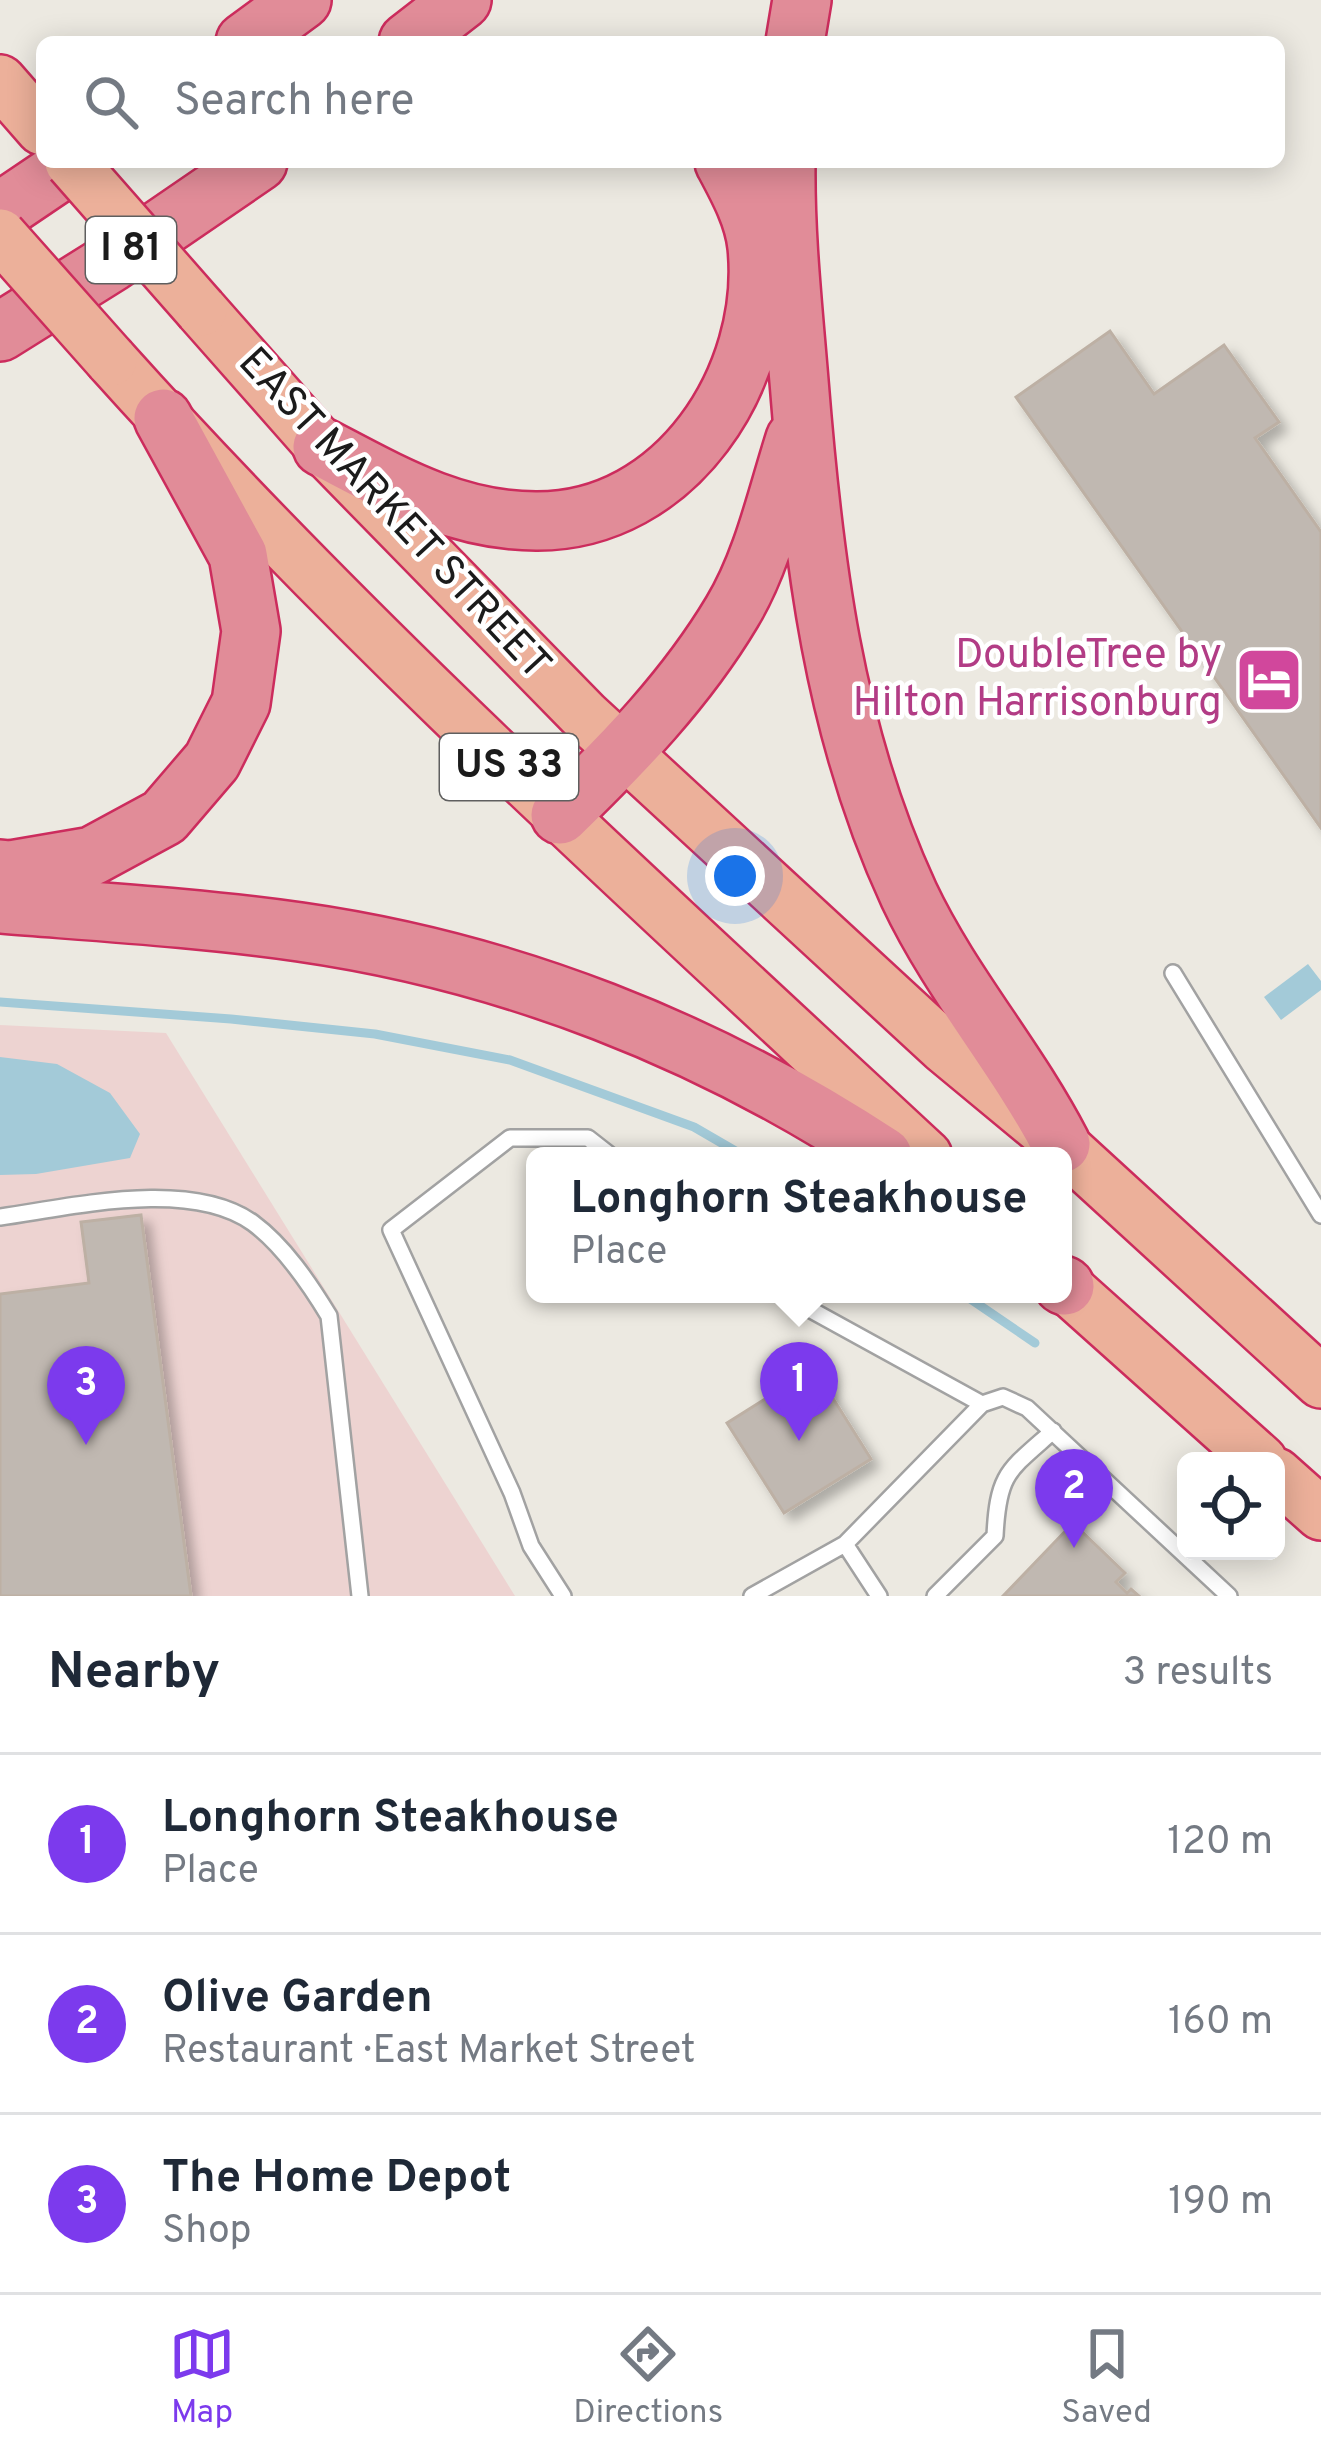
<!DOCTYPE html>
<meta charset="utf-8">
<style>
:root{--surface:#fff;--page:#f6f6f7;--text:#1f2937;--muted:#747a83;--line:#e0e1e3;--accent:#7c3aed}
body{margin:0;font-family:Overpass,sans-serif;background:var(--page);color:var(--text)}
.controls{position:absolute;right:36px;bottom:36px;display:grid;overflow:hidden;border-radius:18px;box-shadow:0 6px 30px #0003}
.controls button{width:108px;height:108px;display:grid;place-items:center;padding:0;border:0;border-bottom:3px solid var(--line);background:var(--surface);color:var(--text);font:60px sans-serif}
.you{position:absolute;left:735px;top:876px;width:42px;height:42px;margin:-30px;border:9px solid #fff;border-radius:50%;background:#1a73e8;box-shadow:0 0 0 18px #1a73e833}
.badge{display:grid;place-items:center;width:78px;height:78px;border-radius:50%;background:var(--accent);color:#fff;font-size:39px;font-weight:700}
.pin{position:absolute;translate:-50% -99px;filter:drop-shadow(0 3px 6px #0008)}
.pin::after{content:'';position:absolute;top:63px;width:42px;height:36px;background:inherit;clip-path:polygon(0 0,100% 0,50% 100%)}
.popup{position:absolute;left:526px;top:1147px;width:546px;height:156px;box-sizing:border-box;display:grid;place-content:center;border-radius:18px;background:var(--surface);filter:drop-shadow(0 3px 9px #0005);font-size:39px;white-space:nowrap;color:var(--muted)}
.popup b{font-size:45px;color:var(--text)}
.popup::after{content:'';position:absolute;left:50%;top:100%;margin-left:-24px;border:24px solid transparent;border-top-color:var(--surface)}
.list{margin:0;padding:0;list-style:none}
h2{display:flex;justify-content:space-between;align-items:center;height:156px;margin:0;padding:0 48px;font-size:51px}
h2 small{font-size:39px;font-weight:400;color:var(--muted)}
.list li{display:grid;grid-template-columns:78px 1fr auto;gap:36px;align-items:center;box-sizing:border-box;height:180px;padding:0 48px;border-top:3px solid var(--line)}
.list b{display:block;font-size:45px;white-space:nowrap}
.list p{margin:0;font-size:39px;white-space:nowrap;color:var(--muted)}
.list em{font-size:39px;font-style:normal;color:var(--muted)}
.icon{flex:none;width:66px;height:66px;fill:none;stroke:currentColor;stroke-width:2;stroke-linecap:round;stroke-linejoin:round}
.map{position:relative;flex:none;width:1321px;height:1596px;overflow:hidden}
.search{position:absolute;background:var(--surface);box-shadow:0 6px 30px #0003;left:36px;right:36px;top:36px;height:132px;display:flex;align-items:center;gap:30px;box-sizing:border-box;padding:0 42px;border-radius:18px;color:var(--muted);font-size:45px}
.sheet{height:696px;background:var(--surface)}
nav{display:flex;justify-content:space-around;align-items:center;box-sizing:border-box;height:168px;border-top:3px solid var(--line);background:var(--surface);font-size:33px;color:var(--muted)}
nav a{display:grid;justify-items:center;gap:6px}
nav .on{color:var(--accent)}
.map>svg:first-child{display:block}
.commercial{fill:#edd3d1}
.water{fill:#a3cad8}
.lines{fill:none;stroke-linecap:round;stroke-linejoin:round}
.stream{stroke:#a3cad8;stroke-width:9}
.building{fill:#c0b8b1;stroke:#bdb0a4;stroke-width:3;filter:url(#shadow)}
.service-casing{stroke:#a2a2a2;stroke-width:20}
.trunk-casing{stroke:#cc2c5d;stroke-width:56}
.motorway-casing{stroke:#cc2c5d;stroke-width:62}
.service{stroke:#fff;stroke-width:15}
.trunk{stroke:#ecb09a;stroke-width:51}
.motorway{stroke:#e18c98;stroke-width:57}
.trunk-bridge-casing{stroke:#cc2c5d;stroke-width:56;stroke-linecap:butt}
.trunk-bridge{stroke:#ecb09a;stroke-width:51}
.labels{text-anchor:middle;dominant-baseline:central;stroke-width:9;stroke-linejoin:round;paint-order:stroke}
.shield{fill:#fff;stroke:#5f5f5f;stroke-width:3}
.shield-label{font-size:39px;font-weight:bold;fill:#1b1b1b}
.street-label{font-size:42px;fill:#1b1b1b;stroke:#fff}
.hotel-label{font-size:42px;fill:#b23c85;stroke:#fff;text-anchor:end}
</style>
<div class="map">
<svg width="1321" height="1596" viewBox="0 0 1321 1596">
<defs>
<filter id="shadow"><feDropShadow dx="8" dy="8" stdDeviation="6" flood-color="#0004"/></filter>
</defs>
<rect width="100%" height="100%" fill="#ece9e1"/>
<!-- commercial -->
<path class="commercial" d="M0 1025 166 1033 515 1596H0Z"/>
<!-- water -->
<path class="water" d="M1308 964 1321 981V990L1281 1020 1264 997Z
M0 1057 57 1064 110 1093 140 1134 130 1158 36 1174 0 1175Z"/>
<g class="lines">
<!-- stream -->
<path class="stream" d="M0 1002 231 1019 375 1034 510 1060 694 1127 744 1156
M963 1294 1035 1343"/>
</g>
<!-- building -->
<path class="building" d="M1110 331 1154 394 1224 345 1279 422 1255 438 1321 532V828L1016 397Z
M141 1215 191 1596H0V1294L89 1283 81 1222Z
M814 1368 871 1459 784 1513 727 1423Z
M1073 1523 1125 1573 1116 1582 1127 1593 1131 1589 1139 1596H1003Z"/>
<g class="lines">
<defs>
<path id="service" d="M1173 973 1321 1215
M0 1217C72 1207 190 1178 253 1223 284 1246 309 1283 329 1316L360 1596
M782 1294 982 1404 1003 1397 1027 1408 1229 1596
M845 1544 879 1596
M563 1596 531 1546 512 1493 391 1230 510 1138H588L611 1156
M752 1596 845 1544 982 1404
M935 1596 995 1536C998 1473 1008 1471 1053 1431"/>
<path id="trunk" d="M0 81 42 129
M201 310 322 447 585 716 944 1047 1061 1144 1321 1382
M111 360C365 643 648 897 926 1156
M1063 1284 1261 1461
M1276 1474 1321 1514"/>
<path id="motorway" d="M245 42 302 0
M408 42 462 0
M795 42 802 0
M786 162C785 235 793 308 799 381 813 558 833 731 909 895 951 984 1016 1057 1061 1144
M0 212 74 162
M0 332 112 262 258 162
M322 447C391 483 455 521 536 521 676 522 770 377 757 247 754 217 738 188 724 162
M560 815C624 753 686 689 732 612 763 561 777 495 795 439
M0 869 10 870 92 856 164 817 212 761 241 703 251 631 238 555 163 418
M0 904C100 912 201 918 300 932 509 962 707 1040 883 1156
M1063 1285 1065 1286"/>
</defs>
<!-- service casing -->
<use href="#service" class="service-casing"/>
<!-- trunk casing -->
<use href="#trunk" class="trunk-casing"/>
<!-- motorway casing -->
<use href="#motorway" class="motorway-casing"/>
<!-- service -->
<use href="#service" class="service"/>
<!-- trunk -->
<use href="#trunk" class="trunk"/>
<!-- motorway -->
<use href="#motorway" class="motorway"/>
<defs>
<path id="trunk-bridge" d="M71 162 201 310
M0 235 111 360"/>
</defs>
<!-- trunk-bridge casing -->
<use href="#trunk-bridge" class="trunk-bridge-casing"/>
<!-- trunk-bridge -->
<use href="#trunk-bridge" class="trunk-bridge"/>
</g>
<!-- icons -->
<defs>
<symbol id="hotel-square" viewBox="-11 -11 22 22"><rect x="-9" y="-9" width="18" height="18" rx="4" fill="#d1479c" stroke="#fff"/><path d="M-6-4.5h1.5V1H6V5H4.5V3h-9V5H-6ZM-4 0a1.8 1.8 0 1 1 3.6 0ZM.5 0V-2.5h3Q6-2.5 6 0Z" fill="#fff"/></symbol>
</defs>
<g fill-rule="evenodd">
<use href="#hotel-square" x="1231" y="642" width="76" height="76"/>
</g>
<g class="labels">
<!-- shield labels -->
<g class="shield">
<rect x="86" y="217" width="90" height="66" rx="9"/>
<rect x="440" y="734" width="138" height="66" rx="9"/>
</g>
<g class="shield-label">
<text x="131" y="250">I 81</text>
<text x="509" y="767">US 33</text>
</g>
<!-- street labels -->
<g class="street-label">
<text transform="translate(393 515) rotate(47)">EAST MARKET STREET</text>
</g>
<!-- hotel labels -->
<g class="hotel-label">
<text x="1222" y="656">DoubleTree by<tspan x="1222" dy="48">Hilton Harrisonburg</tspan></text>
</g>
</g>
</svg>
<div class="controls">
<button><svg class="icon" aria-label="locate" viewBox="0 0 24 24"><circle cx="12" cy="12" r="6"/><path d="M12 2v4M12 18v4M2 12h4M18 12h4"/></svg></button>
</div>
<div class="you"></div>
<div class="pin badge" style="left:799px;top:1441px">1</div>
<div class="popup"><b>Longhorn Steakhouse</b>Place</div>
<div class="pin badge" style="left:1074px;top:1548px">2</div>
<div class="pin badge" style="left:86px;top:1445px">3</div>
<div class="search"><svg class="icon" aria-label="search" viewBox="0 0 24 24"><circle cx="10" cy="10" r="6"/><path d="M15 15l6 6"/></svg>Search here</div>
</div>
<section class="sheet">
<h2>Nearby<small>3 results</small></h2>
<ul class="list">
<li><span class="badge">1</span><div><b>Longhorn Steakhouse</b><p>Place</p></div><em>120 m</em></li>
<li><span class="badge">2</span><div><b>Olive Garden</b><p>Restaurant · East Market Street</p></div><em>160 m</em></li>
<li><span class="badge">3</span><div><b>The Home Depot</b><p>Shop</p></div><em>190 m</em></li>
</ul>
</section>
<nav>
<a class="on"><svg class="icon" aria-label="map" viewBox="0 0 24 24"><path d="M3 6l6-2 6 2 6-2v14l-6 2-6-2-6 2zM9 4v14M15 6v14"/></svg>Map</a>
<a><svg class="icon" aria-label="directions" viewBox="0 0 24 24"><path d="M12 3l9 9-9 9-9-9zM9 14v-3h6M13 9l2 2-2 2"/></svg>Directions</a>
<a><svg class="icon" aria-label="saved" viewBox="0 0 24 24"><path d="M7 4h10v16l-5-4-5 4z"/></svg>Saved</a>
</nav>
